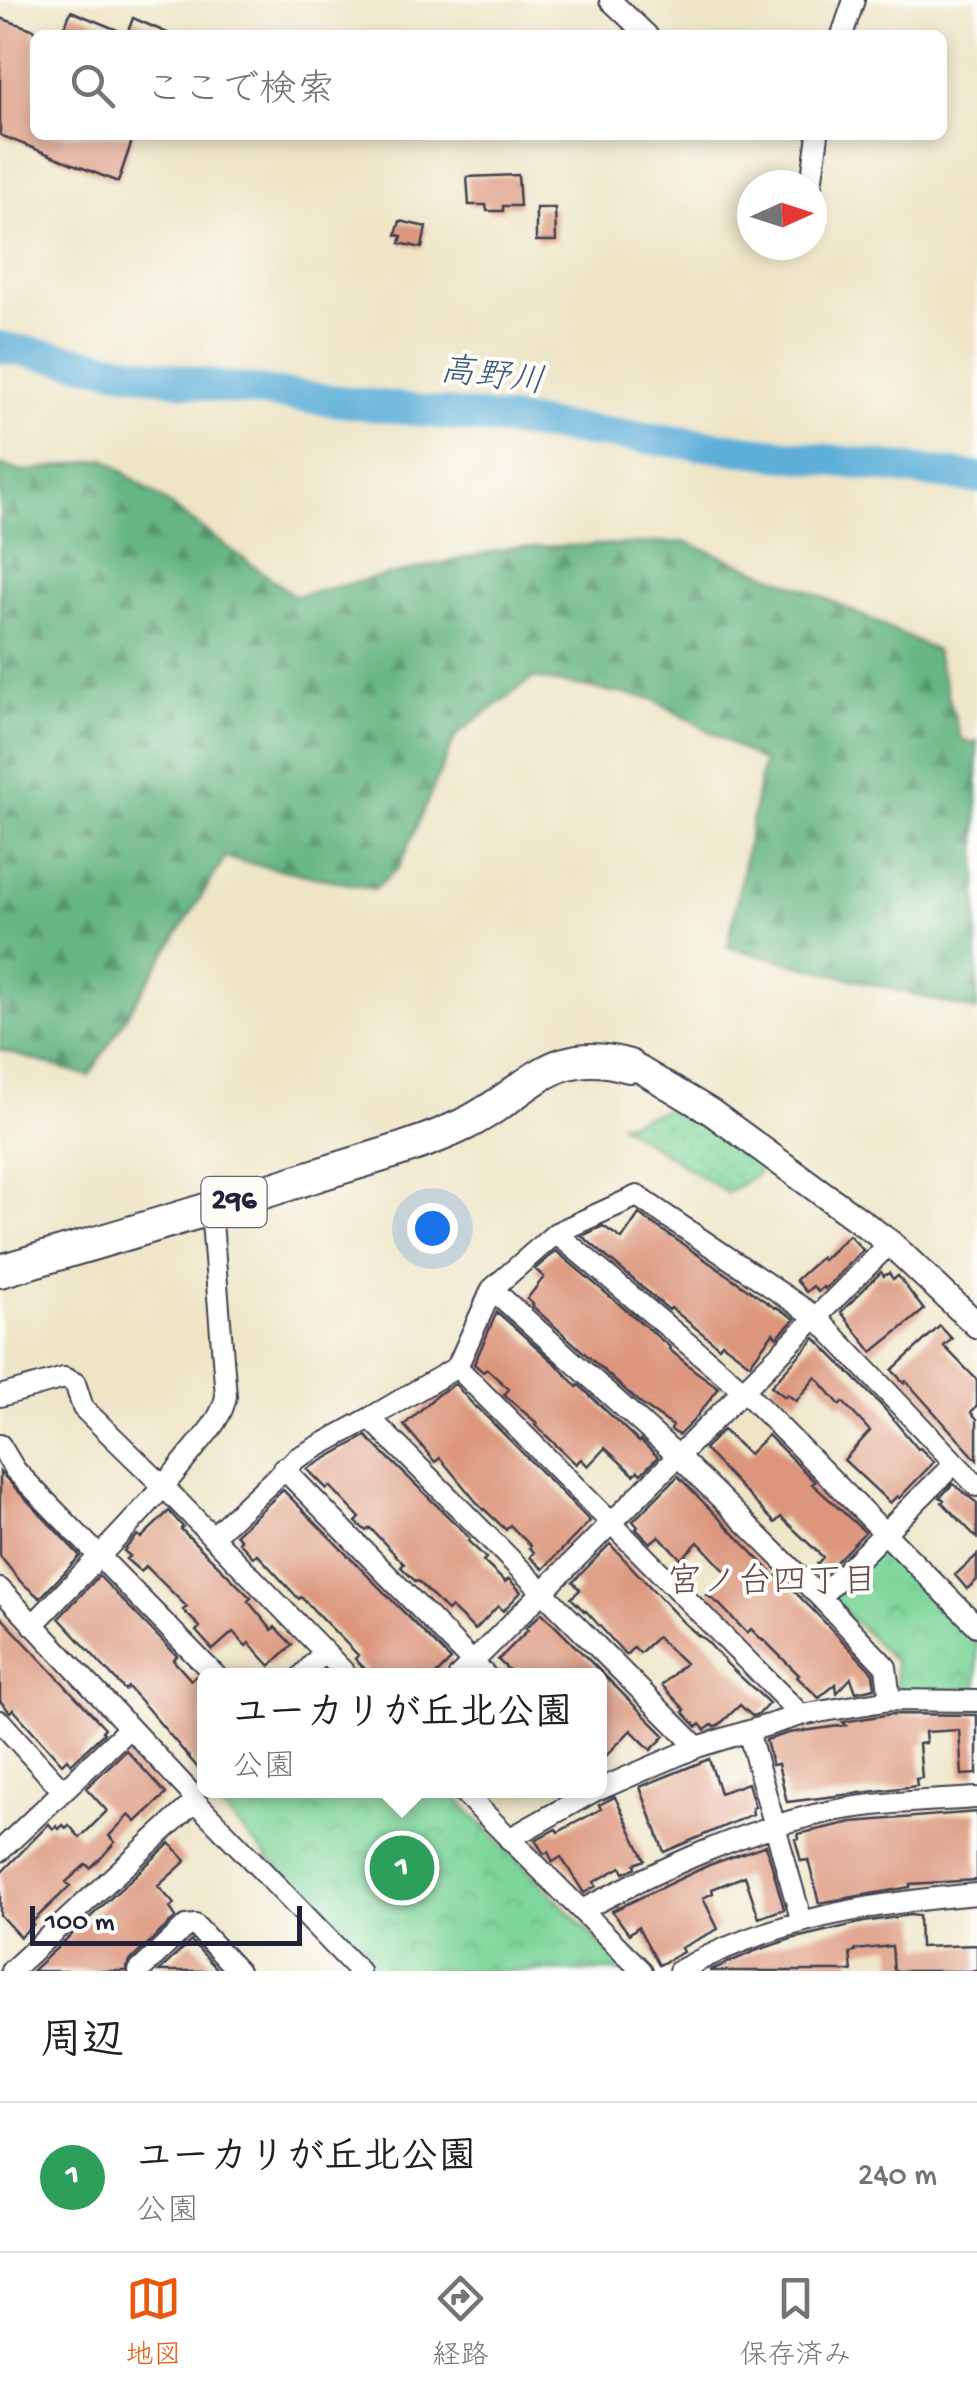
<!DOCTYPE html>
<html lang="ja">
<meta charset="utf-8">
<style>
:root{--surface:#fff;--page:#f2f2f2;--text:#202124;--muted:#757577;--line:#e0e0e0;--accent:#ea580c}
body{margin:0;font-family:"Gochi Hand","Klee One",sans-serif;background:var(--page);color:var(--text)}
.compass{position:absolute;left:737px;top:170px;width:90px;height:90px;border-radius:50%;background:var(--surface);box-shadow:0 5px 15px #0003;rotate:87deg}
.scale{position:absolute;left:30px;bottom:25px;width:272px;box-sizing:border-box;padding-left:10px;border:5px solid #22223b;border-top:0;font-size:28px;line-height:35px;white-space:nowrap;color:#22223b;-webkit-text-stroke:8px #fdfcf7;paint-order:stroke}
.you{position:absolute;left:432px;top:1228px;width:35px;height:35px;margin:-25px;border:8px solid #fff;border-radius:50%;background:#1a73e8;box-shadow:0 0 0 15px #1a73e833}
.badge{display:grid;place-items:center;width:65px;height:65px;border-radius:50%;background:var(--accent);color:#fff;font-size:32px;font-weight:700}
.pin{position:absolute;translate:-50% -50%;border:5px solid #fff;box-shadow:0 2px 10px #0006}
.popup{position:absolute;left:197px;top:1668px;width:410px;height:130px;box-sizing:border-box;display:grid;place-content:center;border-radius:15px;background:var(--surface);filter:drop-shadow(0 2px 8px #0005);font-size:32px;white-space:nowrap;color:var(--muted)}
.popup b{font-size:38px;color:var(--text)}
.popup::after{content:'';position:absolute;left:50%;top:100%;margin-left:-20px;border:20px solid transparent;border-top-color:var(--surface)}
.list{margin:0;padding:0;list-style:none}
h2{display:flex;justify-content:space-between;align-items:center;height:130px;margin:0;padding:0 40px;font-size:42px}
h2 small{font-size:32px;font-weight:400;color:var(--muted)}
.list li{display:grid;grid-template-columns:65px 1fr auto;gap:30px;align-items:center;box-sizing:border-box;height:150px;padding:0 40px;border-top:2px solid var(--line)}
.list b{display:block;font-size:38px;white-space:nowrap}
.list p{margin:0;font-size:32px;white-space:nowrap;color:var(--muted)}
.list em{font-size:32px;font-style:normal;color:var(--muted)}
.icon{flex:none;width:55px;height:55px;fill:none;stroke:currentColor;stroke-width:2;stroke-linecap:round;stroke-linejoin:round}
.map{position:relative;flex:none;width:977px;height:1971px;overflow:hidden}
.search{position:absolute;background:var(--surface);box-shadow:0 5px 15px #0003;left:30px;right:30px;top:30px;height:110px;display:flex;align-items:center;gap:25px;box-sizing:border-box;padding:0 35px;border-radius:15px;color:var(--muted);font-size:38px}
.sheet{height:280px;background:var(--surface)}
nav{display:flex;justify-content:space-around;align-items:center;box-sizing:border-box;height:140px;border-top:2px solid var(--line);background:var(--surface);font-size:28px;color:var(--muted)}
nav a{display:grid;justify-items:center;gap:5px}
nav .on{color:var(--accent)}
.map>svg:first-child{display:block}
.grass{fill:url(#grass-dots);stroke:#507c6a;stroke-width:2.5}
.forest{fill:url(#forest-firs);stroke:#446c5e;stroke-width:2.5}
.park{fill:url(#park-crowns);stroke:#507c6a;stroke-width:2.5}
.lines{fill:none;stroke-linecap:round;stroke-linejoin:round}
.river{stroke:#5dafd8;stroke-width:32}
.building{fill:#dc967d}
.minor-casing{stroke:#413f50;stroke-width:24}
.tertiary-casing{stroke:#413f50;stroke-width:29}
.trunk-casing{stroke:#413f50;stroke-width:36}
.minor{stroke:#fff;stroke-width:20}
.tertiary{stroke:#fff;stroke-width:25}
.trunk{stroke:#fff;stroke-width:32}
.labels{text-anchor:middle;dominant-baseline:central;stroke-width:8;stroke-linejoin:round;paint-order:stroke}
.shield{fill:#fdfcf7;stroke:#646373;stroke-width:2.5}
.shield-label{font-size:30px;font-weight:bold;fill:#22223b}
.water-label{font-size:35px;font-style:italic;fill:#3a5a7a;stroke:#fdfcf7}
.neighbourhood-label{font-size:35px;fill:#634b52;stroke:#fdfcf7}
</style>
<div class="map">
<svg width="977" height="1971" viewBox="0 0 977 1971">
<defs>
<pattern id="grass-dots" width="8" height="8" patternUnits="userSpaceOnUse" patternTransform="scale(2.5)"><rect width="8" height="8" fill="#7dd59a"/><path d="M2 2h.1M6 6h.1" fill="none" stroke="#6cb786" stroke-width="1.8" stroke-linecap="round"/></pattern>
<pattern id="forest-firs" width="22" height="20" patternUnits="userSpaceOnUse" patternTransform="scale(2.5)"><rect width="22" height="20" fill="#66b682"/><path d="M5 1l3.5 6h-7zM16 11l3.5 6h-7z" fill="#54946c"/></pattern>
<pattern id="park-crowns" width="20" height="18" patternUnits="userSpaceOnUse" patternTransform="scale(2.5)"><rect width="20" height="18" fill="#7dd59a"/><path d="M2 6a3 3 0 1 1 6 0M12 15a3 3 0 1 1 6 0" fill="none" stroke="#6cb786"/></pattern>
</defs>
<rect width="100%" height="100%" fill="#fdfcf7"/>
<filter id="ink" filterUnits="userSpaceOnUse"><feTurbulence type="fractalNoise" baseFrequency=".01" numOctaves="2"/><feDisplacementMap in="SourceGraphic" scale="20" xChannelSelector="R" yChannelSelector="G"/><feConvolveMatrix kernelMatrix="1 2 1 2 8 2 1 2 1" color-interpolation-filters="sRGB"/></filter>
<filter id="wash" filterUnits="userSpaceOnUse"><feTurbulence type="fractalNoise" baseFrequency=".0048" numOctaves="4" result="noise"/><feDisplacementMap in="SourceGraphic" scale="40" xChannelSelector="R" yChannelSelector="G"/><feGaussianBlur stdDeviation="2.25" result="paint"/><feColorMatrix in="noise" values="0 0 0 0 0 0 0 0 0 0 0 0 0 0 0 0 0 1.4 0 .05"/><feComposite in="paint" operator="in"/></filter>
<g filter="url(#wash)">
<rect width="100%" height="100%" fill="#eee5c7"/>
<!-- grass -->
<path class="grass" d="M679 1106 760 1161 758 1173 727 1193 620 1124Z"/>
<!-- forest -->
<path class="forest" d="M106 459 295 596 510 548 686 542 812 592 935 650 961 739 974 744 977 741V1011L728 947 763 762 653 699 533 678 456 735 399 867 374 889 225 858 89 1076 0 1050V465L23 472Z"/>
<!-- park -->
<path class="park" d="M879 1549 889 1551 977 1642V1690L907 1693 897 1685 895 1662 835 1602V1591Z
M218 1790 449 1791 628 1971H373L212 1797Z"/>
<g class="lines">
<!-- river -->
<path class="river" d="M0 347 214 386 977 478"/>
</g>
<g id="blocks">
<!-- building -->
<path class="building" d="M71 11 127 34 133 18 172 35H61Z
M0 18 35 30V135H134L118 182 0 135Z
M518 175 520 206H503V211H487L486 205H469L467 177Z
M536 208H555L556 241H536Z
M400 221 426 227 422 248 400 243 402 236 396 235Z
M639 1214 775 1308 776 1307 795 1319 777 1337 773 1333 750 1364 722 1343 719 1347 671 1308 669 1310 582 1236 603 1226 622 1239Z
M849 1235 863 1250 825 1289 823 1287 818 1292 813 1286 806 1292 796 1280 821 1257 823 1260Z
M556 1251 670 1347 669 1349 694 1370 719 1388 693 1421 679 1435 671 1430 673 1426 641 1404 532 1306 533 1304 527 1299 544 1277 535 1269Z
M881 1272 884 1276 889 1273 893 1279 898 1276 924 1310 872 1352 841 1312Z
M497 1312 557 1365 577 1387 579 1385 639 1442 640 1440 658 1457 641 1474 638 1471 634 1475 605 1448 588 1466 581 1459 576 1464 535 1425 537 1423 504 1395 509 1389 487 1369 483 1372 474 1364Z
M940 1326 952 1339 944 1346 977 1380V1406L971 1412 977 1419V1460L906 1381 904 1383 892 1370Z
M815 1338 882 1406 918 1449 920 1448 934 1462 899 1498 897 1496 890 1503 844 1460 870 1431 843 1402 840 1405 816 1377 796 1401 787 1394 785 1397 771 1386Z
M455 1384 476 1408 477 1407 590 1521 543 1569 530 1557 534 1552 529 1548 531 1546 510 1525 506 1530 484 1509 483 1510 440 1458 435 1462 404 1425 437 1395Z
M723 1430 749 1454 768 1435 815 1482 812 1484 865 1532 826 1572 817 1564 823 1557 781 1517 775 1523 704 1449Z
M366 1436 463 1531 470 1539 468 1541 486 1558 483 1561 505 1582 509 1579 521 1592 503 1611 498 1606 475 1630 451 1607 447 1611 418 1581 416 1582 401 1567 404 1564 370 1528 366 1531 356 1522 360 1518 330 1486 327 1489 307 1469Z
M0 1472 80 1556 40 1598 21 1582 0 1556Z
M678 1476 776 1577 778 1575 810 1607 873 1673 875 1688 856 1692 851 1678 837 1693 836 1684 819 1698 797 1677 799 1675 764 1640 763 1641 751 1629 747 1633 719 1604 707 1595 727 1573 698 1542 681 1559 659 1536 650 1543 636 1529 638 1527 633 1521Z
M953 1484 977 1503V1538L942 1502 944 1500 940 1497Z
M283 1490 451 1660 435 1676H372L355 1659 358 1655 301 1597 299 1599 257 1554 253 1557 239 1542 241 1540 236 1534Z
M169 1511 183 1527 181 1529 251 1598 248 1601 272 1630 275 1627 292 1645 270 1666 249 1643 246 1646 233 1632 213 1650 196 1631 200 1627 183 1610 187 1607 146 1566 141 1572 126 1559 130 1556 124 1551 126 1548 138 1535 141 1538Z
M610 1544 684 1623 699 1636 705 1639 728 1665 769 1703 759 1714 752 1716 740 1705 718 1726 715 1727 712 1725 705 1730 700 1724 697 1727 683 1712 685 1710 662 1685 685 1663 657 1637 640 1653 634 1647 626 1655 586 1611 585 1612 571 1598 580 1590 573 1582Z
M977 1555V1580L967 1589 955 1575Z
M99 1576 177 1656 173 1660 191 1680 196 1676 204 1687V1775L147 1708 128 1687 125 1690 59 1618Z
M542 1613 665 1736 651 1750 631 1730 600 1762V1676H515L498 1660 528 1630 526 1628Z
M0 1616 105 1728 102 1731 104 1733 71 1764 67 1759 62 1764 13 1709 10 1712 0 1701Z
M891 1714 977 1715V1774L962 1775 959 1730 925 1732 926 1743 919 1744 922 1778 916 1779 917 1786 787 1802 778 1764 772 1765 766 1740 789 1733 846 1725 843 1722Z
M126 1750 166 1794 136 1822 129 1815 109 1836 115 1842 102 1857 90 1868 86 1864 66 1882 70 1886 31 1923 33 1925 20 1937 0 1915V1874L49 1824 53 1829 56 1826 59 1829 63 1825 66 1828 69 1825 80 1838 107 1811 86 1788Z
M709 1759 720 1793 748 1783 755 1807 752 1808 753 1814 664 1852 640 1787Z
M615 1797 645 1860 635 1864 636 1867 624 1873 621 1867 594 1882 596 1886 584 1893 561 1857 553 1862 548 1852 544 1854 535 1840 556 1829 558 1832 601 1809 599 1805Z
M977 1812V1880L910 1884V1887L819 1903 808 1860 801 1861 795 1839 799 1838 798 1834 852 1822Z
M170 1843 186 1861 158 1886 174 1904 170 1908 176 1917 130 1961 126 1971H32Z
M766 1845 784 1909 759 1918 745 1876 712 1889 713 1893 703 1898 718 1929 681 1948 683 1952 659 1965 638 1927 629 1934 612 1911 709 1865Z
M910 1915 919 1916 920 1947 977 1945V1971H894L892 1946 855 1950V1952L850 1953 852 1971H709L755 1951 791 1939 864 1922Z
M191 1941 219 1971H159Z"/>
</g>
</g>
<g filter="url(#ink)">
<use href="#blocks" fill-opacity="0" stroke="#413f50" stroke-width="2.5"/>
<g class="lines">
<defs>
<path id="minor" d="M610 0 647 35
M842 35 854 0
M811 185 818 135
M556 1233 743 1390 977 1626
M492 1289 678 1456 820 1597 886 1667 890 1700
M457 1367 801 1715
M0 1396 64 1378 75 1383 83 1408 164 1487 348 1676
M370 1418 697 1747
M0 1445 15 1470 216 1676
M283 1468 486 1676
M212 1537 297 1458 370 1418 457 1367 492 1289 556 1233 637 1196 816 1317 977 1486
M0 1589 190 1792 193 1799 359 1971
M820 1597 955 1463
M33 1625C86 1569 142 1515 190 1454 204 1436 222 1419 226 1396L211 1209
M302 1676 324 1652
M459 1676 890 1243
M0 1721 63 1791
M748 1731 802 1922
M600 1789 697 1747 801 1715 890 1700 977 1701
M461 1790 642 1971
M509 1839 596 1790
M0 1851 129 1728
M582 1910C661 1869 744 1829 832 1811 879 1802 929 1801 977 1798
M11 1971 190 1806 193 1799
M139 1971 186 1926 195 1925 238 1971
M679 1971C772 1919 873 1903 977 1894"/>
<path id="tertiary" d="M629 1066 639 1069 711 1112 890 1243 977 1325"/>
<path id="trunk" d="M0 1271C105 1240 210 1210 314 1176 364 1160 418 1147 465 1124 529 1093 551 1042 629 1066"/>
</defs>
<!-- minor casing -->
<use href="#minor" class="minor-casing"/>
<!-- tertiary casing -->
<use href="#tertiary" class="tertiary-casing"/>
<!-- trunk casing -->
<use href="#trunk" class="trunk-casing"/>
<!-- minor -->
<use href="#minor" class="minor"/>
<!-- tertiary -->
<use href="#tertiary" class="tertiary"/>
<!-- trunk -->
<use href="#trunk" class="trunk"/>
</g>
</g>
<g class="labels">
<!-- shield labels -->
<rect class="shield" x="201.5" y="1177" width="65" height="50" rx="8"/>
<g class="shield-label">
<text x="234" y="1202">296</text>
</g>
<!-- water labels -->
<g class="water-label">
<text transform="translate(492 379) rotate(7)">高野川</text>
</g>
<!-- neighbourhood labels -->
<g class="neighbourhood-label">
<text x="772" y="1584">宮ノ台四丁目</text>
</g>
</g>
</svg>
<svg class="compass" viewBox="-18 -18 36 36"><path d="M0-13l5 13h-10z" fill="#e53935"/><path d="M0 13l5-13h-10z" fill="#757577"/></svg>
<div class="scale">100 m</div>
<div class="you"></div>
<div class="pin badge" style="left:402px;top:1868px;background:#2e9e5b">1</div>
<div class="popup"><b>ユーカリが丘北公園</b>公園</div>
<div class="search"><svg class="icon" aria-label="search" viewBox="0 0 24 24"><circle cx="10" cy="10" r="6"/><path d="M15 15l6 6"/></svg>ここで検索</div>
</div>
<section class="sheet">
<h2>周辺<small></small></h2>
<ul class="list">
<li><span class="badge" style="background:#2e9e5b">1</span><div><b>ユーカリが丘北公園</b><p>公園</p></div><em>240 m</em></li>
</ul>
</section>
<nav>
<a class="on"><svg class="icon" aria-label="map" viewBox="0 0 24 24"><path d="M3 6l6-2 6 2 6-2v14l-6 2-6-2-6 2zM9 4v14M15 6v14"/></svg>地図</a>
<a><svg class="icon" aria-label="directions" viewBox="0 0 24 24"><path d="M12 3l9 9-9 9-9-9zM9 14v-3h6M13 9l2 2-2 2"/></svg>経路</a>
<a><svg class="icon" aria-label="saved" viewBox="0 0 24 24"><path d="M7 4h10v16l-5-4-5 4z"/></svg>保存済み</a>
</nav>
